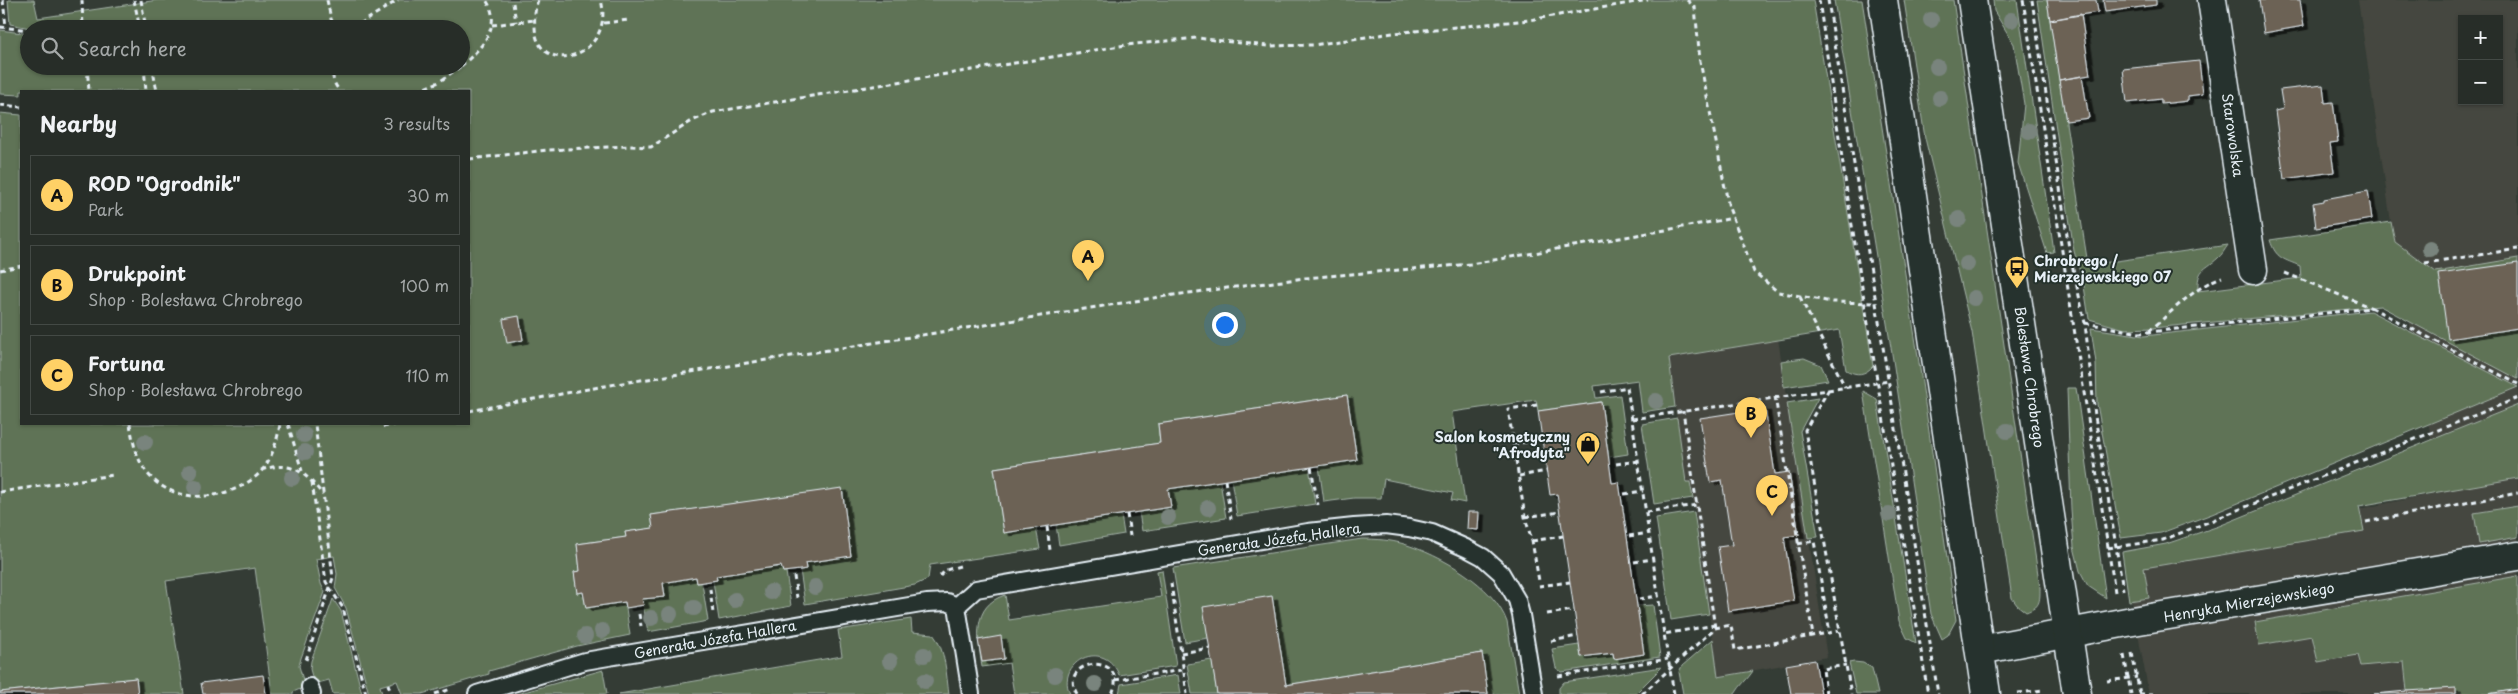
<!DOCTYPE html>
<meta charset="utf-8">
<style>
:root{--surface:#272d28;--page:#333934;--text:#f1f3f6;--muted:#a4a8a8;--line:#434945;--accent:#ffd166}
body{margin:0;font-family:"Playpen Sans",sans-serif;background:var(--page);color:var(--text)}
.controls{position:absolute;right:15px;top:15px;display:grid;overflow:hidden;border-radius:0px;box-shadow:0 1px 4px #0004}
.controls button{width:45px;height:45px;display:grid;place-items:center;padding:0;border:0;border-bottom:1px solid var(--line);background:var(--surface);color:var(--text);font:25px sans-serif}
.you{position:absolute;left:1224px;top:324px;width:18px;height:18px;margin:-12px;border:4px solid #fff;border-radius:50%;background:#1a73e8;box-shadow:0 0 0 8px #1a73e833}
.badge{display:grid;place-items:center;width:32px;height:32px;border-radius:50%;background:var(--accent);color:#111;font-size:16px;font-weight:700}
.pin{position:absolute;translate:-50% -41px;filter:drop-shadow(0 1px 2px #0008)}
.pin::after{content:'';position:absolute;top:26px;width:18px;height:15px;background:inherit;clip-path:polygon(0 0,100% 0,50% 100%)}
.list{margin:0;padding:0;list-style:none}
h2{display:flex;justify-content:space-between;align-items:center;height:65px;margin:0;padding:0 20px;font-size:21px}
h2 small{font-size:16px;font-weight:400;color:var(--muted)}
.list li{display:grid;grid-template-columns:32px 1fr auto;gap:15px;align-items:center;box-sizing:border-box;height:80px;margin:0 10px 10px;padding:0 10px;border:1px solid var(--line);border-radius:0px}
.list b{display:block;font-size:19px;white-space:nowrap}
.list p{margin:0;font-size:16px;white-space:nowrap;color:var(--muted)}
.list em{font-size:16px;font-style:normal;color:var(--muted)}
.icon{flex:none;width:28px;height:28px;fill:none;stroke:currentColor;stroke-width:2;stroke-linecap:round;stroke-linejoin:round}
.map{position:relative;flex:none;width:2518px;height:694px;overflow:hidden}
.search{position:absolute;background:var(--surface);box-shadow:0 1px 4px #0004;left:20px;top:20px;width:450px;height:55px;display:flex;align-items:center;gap:12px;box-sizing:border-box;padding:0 18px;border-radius:28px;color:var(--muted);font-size:19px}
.panel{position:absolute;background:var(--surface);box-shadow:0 1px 4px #0004;left:20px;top:90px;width:450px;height:335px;border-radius:0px}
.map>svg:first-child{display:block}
.built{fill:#45473f;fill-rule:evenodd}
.green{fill:#5f7357;stroke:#a4b2a8}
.building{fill:#6c6255;stroke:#e8f1f8;filter:url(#shadow)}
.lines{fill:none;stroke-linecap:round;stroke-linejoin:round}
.service-casing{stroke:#e8f1f8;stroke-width:20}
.minor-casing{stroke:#e8f1f8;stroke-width:31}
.tertiary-casing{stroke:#e8f1f8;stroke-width:31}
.path{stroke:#e8f1f8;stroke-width:3;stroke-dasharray:5 4;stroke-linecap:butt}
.service{stroke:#26332d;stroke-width:16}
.minor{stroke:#26332d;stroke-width:28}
.tertiary{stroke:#26332d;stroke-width:28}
.tree{fill:#79847d}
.labels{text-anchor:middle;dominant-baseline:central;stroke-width:4;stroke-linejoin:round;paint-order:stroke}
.street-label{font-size:14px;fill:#e8f1f8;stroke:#26332d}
.poi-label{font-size:14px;font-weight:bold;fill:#e8f1f8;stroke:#26332d;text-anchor:start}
</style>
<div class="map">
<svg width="2518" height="694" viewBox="0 0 2518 694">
<defs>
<filter id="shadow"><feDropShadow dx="5.5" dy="3" stdDeviation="0" flood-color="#0009"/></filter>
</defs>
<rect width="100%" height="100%" fill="#343c35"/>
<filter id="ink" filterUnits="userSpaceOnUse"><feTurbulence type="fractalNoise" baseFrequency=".02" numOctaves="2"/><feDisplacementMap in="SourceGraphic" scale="10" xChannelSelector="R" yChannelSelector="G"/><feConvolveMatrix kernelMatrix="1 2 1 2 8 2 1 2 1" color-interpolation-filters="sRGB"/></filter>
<g filter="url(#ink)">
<!-- built -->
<path class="built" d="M2358 0H2518V694H2149L2124 558 2441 492 2391 222ZM2462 19H2499V101H2462Z
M1778 339 1827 657 1718 677 1693 498 1690 483H1686L1668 358Z"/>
<!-- green -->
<path class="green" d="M8 0H34L38 18 158 0H1813L1873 366C1865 375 1857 376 1846 370L1839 330 1669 358 1675 407 1642 412 1638 380 1594 386 1596 398 1620 395 1628 454 1609 457 1601 402 1538 411 1536 400 1452 412 1465 503 1451 500 1453 493 1384 479 1381 498H1354L1324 502 1319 466 1357 459 1347 395 1158 424 1160 443 994 468 1004 533 1036 528 1040 549 930 565 928 579 915 585 805 604 800 570 806 569 805 563 851 556 842 489 651 515 653 528 625 532 626 537 577 544 580 571 574 572 577 593 583 592 586 608 625 602 630 635 577 646 489 671V674L422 694H402L397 681 380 686 382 694H369L346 608 335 588 337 574 334 556 316 559 321 584 325 592 301 658 299 666 305 687 293 692V694H272L255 568 166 581 184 694H138L136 678 0 692V113L21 115V424H469V91H21V95L0 94V30L29 34V66H461V29H35L10 24Z
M1834 0H1862L1920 369 1956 620 1948 635 1942 639 1931 614 1893 360Z
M1904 0H1953L2040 588C2040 602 2040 607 2026 612L2017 605 2012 598 1972 332 1925 138Z
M1993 0H2017L2054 252 2047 253 2018 163 2024 104 2014 44 1994 11Z
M2037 0H2047L2088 265 2228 245C2225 249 2222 255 2218 258 2204 271 2197 268 2198 291L2301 278 2300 266C2284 259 2276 259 2270 240L2391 222 2395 242 2436 272 2518 258V379L2380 306 2152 328 2125 329 2089 319 2084 286 2074 251Z
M2370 311 2518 387 2212 514 2161 533 2121 538 2097 404 2096 363 2091 328 2144 336Z
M1804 358 1821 365 1828 380 1784 387 1781 361Z
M2067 388H2076L2106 598 2088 586 2080 571 2074 547 2071 510Z
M1863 391 1877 399 1916 643 1907 638 1899 621Z
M1818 398 1800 431 1818 537 1808 538 1787 403Z
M2518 405V478L2359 506 2364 531 2144 568 2149 598 2129 601 2122 552 2166 544 2219 526Z
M1677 418 1686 482H1690L1693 498 1654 504 1642 424Z
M1309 467 1315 504 1237 516 1231 479Z
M1220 481 1226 518 1142 531 1139 512 1171 507 1168 489Z
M2518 506V537L2479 544 2474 513Z
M1694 512 1709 614 1671 620 1656 518Z
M1121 515 1124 534 1059 545 1056 525Z
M1362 539C1376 539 1391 540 1404 544 1440 555 1494 585 1507 622L1519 694H1488L1481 653 1286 685 1272 597 1208 638 1185 642 1173 568Z
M781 566 783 572H786L791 606 719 620 713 581 717 580 716 576Z
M1162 570 1176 666 1119 675C1104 637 1055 662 1070 694H1014L1009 663 982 667C978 639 971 606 1005 595L1009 620 1161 597 1157 571Z
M2518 576V689L2488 694 2407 691 2404 662 2361 666 2358 655 2318 662 2312 636 2259 645 2255 622Z
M696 577 697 583H702L708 621 648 632 642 599 665 597 663 583Z
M333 599 341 611 362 694H333L329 680 314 684 310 669 311 661Z
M1653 605 1660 657 1562 672 1556 668 1552 649 1579 645 1581 657 1613 653 1614 659 1644 654 1637 606Z
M911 619 912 632 933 634C946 650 946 674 949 694H619L842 656 838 630Z
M1713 639 1718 677 1753 671C1748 679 1740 685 1735 694H1683L1679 672 1682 666Z
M1212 660 1217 694H1192L1187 664Z
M1854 662 1863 663 1872 668 1878 694H1856L1849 663Z
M1662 667 1635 694H1559V688L1564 682Z
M603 670 607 694H517Z
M1178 675 1181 694H1119L1121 684Z"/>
<!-- building -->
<path class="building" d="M2047 0H2096L2098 12 2050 20Z
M2103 0H2156V5L2105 12Z
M2259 0H2300L2304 26 2264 33Z
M2081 14 2090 75 2059 80 2050 20Z
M2199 61 2203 94 2188 96V101L2161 104V99L2127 103 2123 69Z
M2082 76 2089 118 2066 121 2059 80Z
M2323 85 2325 103 2333 102 2338 142 2330 143 2334 172 2284 179 2275 111 2283 109 2280 90Z
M2368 191 2372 219 2316 228 2313 203 2324 201V199Z
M2518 263V328L2448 339 2439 274Z
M519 316 523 340 507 343 503 319Z
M1347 395 1357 460 1168 489 1171 507 1004 533 994 468 1160 443 1158 424Z
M1601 402 1612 483 1619 482 1644 654 1614 659 1613 653 1581 657 1557 494 1550 495 1538 411Z
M1765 408 1775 474 1789 472 1799 535 1784 537 1794 601 1728 611 1718 547 1732 545 1722 480 1710 482 1700 418Z
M842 488 851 556 805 563 806 569 800 570 783 572 781 566 716 576 717 580 697 583 696 577 663 583 665 597 642 599 644 605 626 608 625 602 586 608 583 592 577 593 574 572 580 571 577 544 626 537 625 532 653 528 651 515Z
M1468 512H1479L1478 530 1467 529Z
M1272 596 1286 685 1482 653 1488 694H1217L1203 607Z
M1001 636 1004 659 982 662 978 640Z
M1815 660 1821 694H1791L1786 665Z
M263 675 266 694H203L201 683Z
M136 678 138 694H0V692Z
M2456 688V694H2374L2407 691Z
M2518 689V694H2488Z"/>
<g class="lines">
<defs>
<path id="service" d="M310 687 312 694
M477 694 585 661 927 603 947 602 957 606
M971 694 957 606 976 589 1308 532 1354 527 1386 525 1409 528 1432 533 1468 549 1483 557 1501 573 1517 600 1521 615 1534 694"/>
<path id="minor" d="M2212 0 2253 270
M1980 650 2127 622 2518 556"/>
<path id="tertiary" d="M1883 0 1986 694
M1972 0 2077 694"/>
</defs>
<!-- service casing -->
<use href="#service" class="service-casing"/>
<!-- minor casing -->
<use href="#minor" class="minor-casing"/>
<!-- tertiary casing -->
<use href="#tertiary" class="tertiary-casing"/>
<!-- path -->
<path class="path" d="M3 0 6 27
M82 0 83 29
M134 0 140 29
M141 0 146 29
M327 0 331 19 336 29
M538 0C535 8 534 18 535 27 537 80 616 57 601 0
M1687 0 1695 7 1700 61 1729 208 1754 272 1778 292 1832 302 1876 303
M1819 0 1850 213 1928 694
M1828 0 1938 694
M2023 0 2115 592
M2032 0 2070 255 2085 323 2095 416 2123 590
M513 3 516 22
M604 23 629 20
M492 25 534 20
M0 27 29 30
M352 29 398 0
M87 66 89 91
M144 66 146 91
M152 66 157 91
M333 66C332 76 333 84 340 91
M461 66C480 50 504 25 486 0
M417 91 439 82 461 66
M0 105 21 107
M469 159 548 150 629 146 651 147 692 121 713 112 1126 45 1197 38 1268 46 1313 45 1393 33 1529 20 1648 0
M2425 263 2518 249
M0 270 21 266
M2285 273 2372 308
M1800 297 1845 387
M2085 323 2140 333 2372 308 2518 384
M2149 331C2171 313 2195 286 2222 277
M1829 389 1805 430 1851 694
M1601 392 1627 387 1664 634
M1775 396 1813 636
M1537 405 1508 409 1525 517 1532 541 1539 581
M469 411 610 385 1166 296 1305 278 1471 264 1734 218
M1632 419 1889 381
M130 424C133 442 136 459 148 474 174 505 224 501 254 478 270 466 277 443 280 424
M288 424 302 471
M383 427 398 424
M1513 444 1542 440
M1616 464 1639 461
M1311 467 1318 505
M261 470C292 460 305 472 323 495
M1519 476 1547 471
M1225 480 1231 519
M312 482 326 582 343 608 366 694
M0 492 113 475
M1624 494 1643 491
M1646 512 1697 505
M1127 514 1130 536
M1525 517 1560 512
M2366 522 2518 493
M1047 527 1050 550
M1629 536 1649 533
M1532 541 1563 536
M1798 544 1814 541 1830 633
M2108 548 2163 540 2518 398
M1634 562 1653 559
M794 576 797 598
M940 576 946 570 960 566
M1171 583 1187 694
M1539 586 1570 582
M710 589 713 613
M1639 599 1658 596
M639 614 641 626
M1547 614 1574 610
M1715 628 1731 625 1735 650 1839 631
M1551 641 1578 636
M1181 653 1210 648
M2132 653 2140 694
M2124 655 2131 694
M306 660 333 578 315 424
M1558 676 1668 659
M1115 680 1183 670
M2107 681 2137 677
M388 684 391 694
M2018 693 2044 690
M435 694 451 689
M1077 694C1056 658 1131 651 1112 694
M1642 694 1715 628 1683 411
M1674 694 1664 634 1715 625
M1826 694 1823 669 1846 665
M2139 694H2153"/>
<!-- service -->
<use href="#service" class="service"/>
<!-- minor -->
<use href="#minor" class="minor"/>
<!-- tertiary -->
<use href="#tertiary" class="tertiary"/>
</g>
<!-- trees -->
<g class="tree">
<circle cx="1931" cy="20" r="8"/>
<circle cx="2011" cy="20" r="8"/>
<circle cx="1937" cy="67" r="8"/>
<circle cx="1940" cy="98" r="8"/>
<circle cx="2029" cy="131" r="8"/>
<circle cx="1959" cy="219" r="8"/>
<circle cx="2430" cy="249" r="8"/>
<circle cx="1967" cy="264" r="8"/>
<circle cx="1974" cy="298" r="8"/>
<circle cx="1656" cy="401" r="8"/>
<circle cx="2007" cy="431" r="8"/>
<circle cx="304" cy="435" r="8"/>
<circle cx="145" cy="442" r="8"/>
<circle cx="305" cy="452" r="8"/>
<circle cx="190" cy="472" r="8"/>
<circle cx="292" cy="478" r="8"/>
<circle cx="195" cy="487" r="8"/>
<circle cx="1208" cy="508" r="8"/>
<circle cx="1889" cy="514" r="8"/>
<circle cx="1168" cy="517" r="8"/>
<circle cx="815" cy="587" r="8"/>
<circle cx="771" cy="592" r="8"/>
<circle cx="735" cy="600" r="8"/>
<circle cx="694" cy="608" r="8"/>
<circle cx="670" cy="614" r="8"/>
<circle cx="651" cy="618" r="8"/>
<circle cx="602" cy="631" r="8"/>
<circle cx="585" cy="636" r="8"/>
<circle cx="924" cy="655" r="8"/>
<circle cx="890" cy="661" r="8"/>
<circle cx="1055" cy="675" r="8"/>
<circle cx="925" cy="681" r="8"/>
<circle cx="1095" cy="684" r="8"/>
</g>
</g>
<!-- icons -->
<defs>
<symbol id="bus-pin" viewBox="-11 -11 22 30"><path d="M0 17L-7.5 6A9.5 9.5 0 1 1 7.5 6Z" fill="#ffd166" stroke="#26332d"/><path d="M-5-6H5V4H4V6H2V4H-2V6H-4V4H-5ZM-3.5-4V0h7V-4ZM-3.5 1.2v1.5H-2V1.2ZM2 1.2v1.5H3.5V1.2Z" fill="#111"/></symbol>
<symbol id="shop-pin" viewBox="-11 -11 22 30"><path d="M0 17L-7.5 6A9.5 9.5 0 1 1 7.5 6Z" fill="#ffd166" stroke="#26332d"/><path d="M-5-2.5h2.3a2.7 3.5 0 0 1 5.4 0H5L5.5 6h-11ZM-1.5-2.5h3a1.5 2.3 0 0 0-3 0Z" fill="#111"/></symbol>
</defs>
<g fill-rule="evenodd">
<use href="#bus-pin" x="2003" y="254" width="28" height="38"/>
<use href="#shop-pin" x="1574" y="430" width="28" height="38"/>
</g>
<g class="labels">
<!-- street labels -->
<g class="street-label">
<text transform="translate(2233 135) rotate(82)">Starowolska</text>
<text transform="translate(2030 377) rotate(82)">Bolesława Chrobrego</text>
<text transform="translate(1279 539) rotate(-8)">Generała Józefa Hallera</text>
<text transform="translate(2249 602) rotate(-10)">Henryka Mierzejewskiego</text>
<text transform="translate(715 639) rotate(-10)">Generała Józefa Hallera</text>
</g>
<!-- poi labels -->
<g class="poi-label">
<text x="2034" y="260">Chrobrego /<tspan x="2034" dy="16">Mierzejewskiego 07</tspan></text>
<text x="1570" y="436" text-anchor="end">Salon kosmetyczny<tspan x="1570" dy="16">"Afrodyta"</tspan></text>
</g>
</g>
</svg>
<div class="controls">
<button>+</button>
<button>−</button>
</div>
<div class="you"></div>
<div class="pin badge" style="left:1088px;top:281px">A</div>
<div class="pin badge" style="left:1751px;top:438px">B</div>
<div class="pin badge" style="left:1772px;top:516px">C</div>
<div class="search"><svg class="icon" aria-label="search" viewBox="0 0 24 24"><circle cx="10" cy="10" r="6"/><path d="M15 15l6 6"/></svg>Search here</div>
<section class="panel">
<h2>Nearby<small>3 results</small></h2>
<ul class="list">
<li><span class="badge">A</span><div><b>ROD &quot;Ogrodnik&quot;</b><p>Park</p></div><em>30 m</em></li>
<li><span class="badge">B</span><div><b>Drukpoint</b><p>Shop · Bolesława Chrobrego</p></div><em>100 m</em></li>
<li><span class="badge">C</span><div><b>Fortuna</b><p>Shop · Bolesława Chrobrego</p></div><em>110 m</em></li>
</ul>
</section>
</div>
